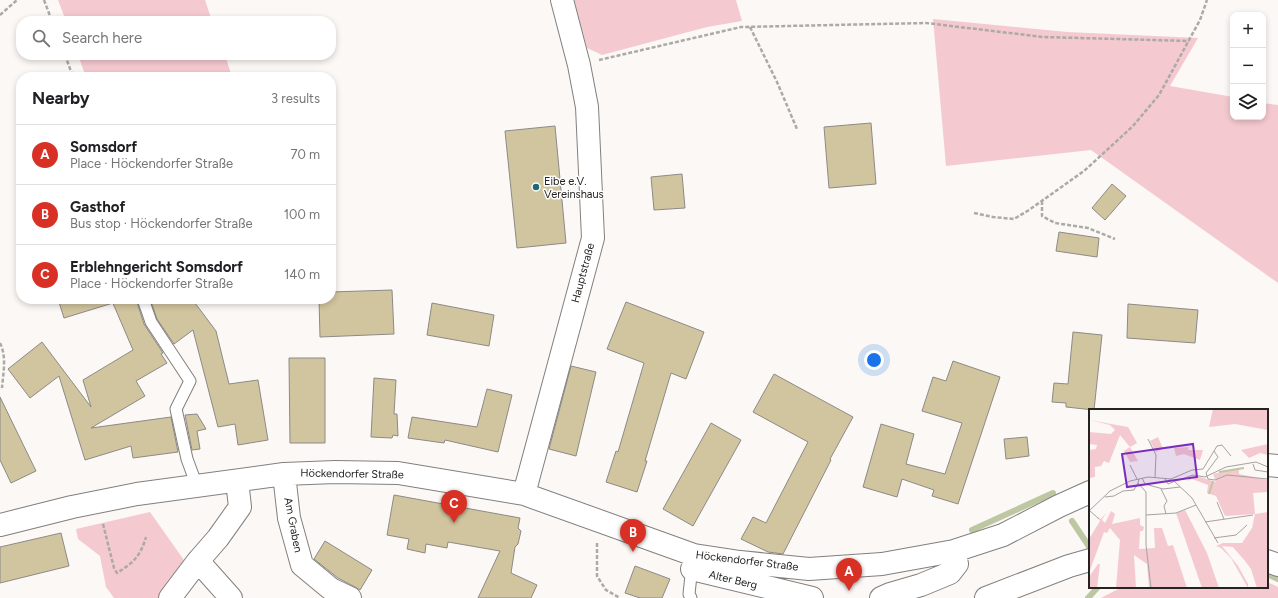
<!DOCTYPE html>
<meta charset="utf-8">
<style>
:root{--surface:#fff;--page:#f2f2f2;--text:#202124;--muted:#757577;--line:#e0e0e0;--accent:#d93025}
body{margin:0;font-family:Figtree,sans-serif;background:var(--page);color:var(--text)}
.controls{position:absolute;right:12px;top:12px;display:grid;overflow:hidden;border-radius:8px;box-shadow:0 2px 6px #0003}
.controls button{width:36px;height:36px;display:grid;place-items:center;padding:0;border:0;border-bottom:1px solid var(--line);background:var(--surface);color:var(--text);font:20px sans-serif}
.you{position:absolute;left:874px;top:360px;width:14px;height:14px;margin:-10px;border:3px solid #fff;border-radius:50%;background:#1a73e8;box-shadow:0 0 0 6px #1a73e833}
.badge{display:grid;place-items:center;width:26px;height:26px;border-radius:50%;background:var(--accent);color:#fff;font-size:13px;font-weight:700}
.pin{position:absolute;translate:-50% -33px;filter:drop-shadow(0 1px 2px #0008)}
.pin::after{content:'';position:absolute;top:21px;width:14px;height:12px;background:inherit;clip-path:polygon(0 0,100% 0,50% 100%)}
.list{margin:0;padding:0;list-style:none}
h2{display:flex;justify-content:space-between;align-items:center;height:52px;margin:0;padding:0 16px;font-size:17px}
h2 small{font-size:13px;font-weight:400;color:var(--muted)}
.list li{display:grid;grid-template-columns:26px 1fr auto;gap:12px;align-items:center;box-sizing:border-box;height:60px;padding:0 16px;border-top:1px solid var(--line)}
.list b{display:block;font-size:15px;white-space:nowrap}
.list p{margin:0;font-size:13px;white-space:nowrap;color:var(--muted)}
.list em{font-size:13px;font-style:normal;color:var(--muted)}
.icon{flex:none;width:22px;height:22px;fill:none;stroke:currentColor;stroke-width:2;stroke-linecap:round;stroke-linejoin:round}
.map{position:relative;flex:none;width:1278px;height:598px;overflow:hidden}
.search{position:absolute;background:var(--surface);box-shadow:0 2px 6px #0003;left:16px;top:16px;width:320px;height:44px;display:flex;align-items:center;gap:10px;box-sizing:border-box;padding:0 14px;border-radius:16px;color:var(--muted);font-size:15px}
.panel{position:absolute;background:var(--surface);box-shadow:0 2px 6px #0003;left:16px;top:72px;width:320px;height:232px;border-radius:16px}
.map>svg:first-child{display:block}
.green{fill:#f5c9d0}
.lines{fill:none;stroke-linecap:round;stroke-linejoin:round}
.stream{stroke:#bdc8a2;stroke-width:6}
.building{fill:#d1c59f;stroke:#8c8a87}
.service-casing{stroke:#837f7d;stroke-width:13}
.minor-casing{stroke:#837f7d;stroke-width:24}
.path{stroke:#acaaa8;stroke-width:2.5;stroke-dasharray:4 2;stroke-linecap:butt}
.service{stroke:#fff;stroke-width:11}
.minor{stroke:#fff;stroke-width:22}
.poi-dot{fill:#1e6971;stroke:#fff;stroke-width:1.5}
.labels{text-anchor:middle;dominant-baseline:central;stroke-width:3;stroke-linejoin:round;paint-order:stroke}
.poi-label{font-size:11px;fill:#242322;stroke:#fff;text-anchor:start}
.street-label{font-size:11px;fill:#242322;stroke:#fff}
.inset-river{fill:none;stroke:#bdc8a2;stroke-width:2}
.inset-road{fill:none;stroke:#a5a3a1;stroke-width:1}
.view{fill:#7b2cbf;fill-opacity:0.15;stroke:#7b2cbf;stroke-width:2}
.inset-edge{fill:none;stroke:#242322;stroke-width:2}
</style>
<div class="map">
<svg width="1278" height="598" viewBox="0 0 1278 598">
<rect width="100%" height="100%" fill="#fbf8f5"/>
<!-- green -->
<path class="green" d="M58 0H205L212 21H66Z
M570 0H736L742 21 707 27 602 55 587 48 576 8Z
M933 19 1067 32 1198 38 1170 86 1233 97V117H1263V103L1278 105V283L1091 150 946 166Z
M78 55H225L232 77H86Z
M150 512 186 563 160 598H114L106 587 100 556 78 539 76 529Z
M1267 582 1278 587V598H1101L1122 587H1267Z"/>
<g class="lines">
<!-- stream -->
<path class="stream" d="M1072 521 1090 548
M972 530 1053 493
M1267 574 1278 579
M1088 598 1098 587"/>
</g>
<!-- building -->
<path class="building" d="M871 123 876 184 829 188 824 127Z
M555 126 566 243 517 248 505 131Z
M682 174 685 208 654 210 651 177Z
M1112 184 1126 196 1105 220 1092 208Z
M1059 232 1099 238 1097 257 1056 251Z
M392 290 394 334 320 337 319 299H331V292Z
M58 299H136L144 324 163 353 161 354 167 363 136 381 145 396 91 428 171 417 178 452 133 458 131 446 85 460 59 376 30 398 8 369 42 342 91 407 83 380 133 350 112 301 113 303 64 318Z
M150 299H192L216 331 229 384 258 380 268 440 238 445 235 424 218 427 193 330 174 344 157 319Z
M626 302 704 332 686 379 671 373 645 461H647L637 492 606 482 616 451 618 452 644 363 607 349Z
M432 303 494 315 489 346 427 335Z
M1128 304 1198 310 1195 343 1127 338Z
M1073 332 1102 335 1094 410 1066 407V403L1052 402 1054 383 1068 384Z
M289 358H325V443H290Z
M953 361 1000 377 958 504 932 496 934 490 902 479 897 497 863 487 881 424 914 434 906 464 945 474 962 423 922 411 933 377 946 381Z
M571 366 596 372 576 456 549 449Z
M774 374 853 417 830 459 831 460 783 554 768 552 741 539 753 517 766 523 808 442 753 412Z
M374 378 396 380 394 414H397L398 436 393 435 392 438 371 437Z
M487 389 512 395 498 452 445 440 444 443 408 438 412 417 477 427Z
M0 397 36 471 11 483 0 460Z
M197 414 206 429 197 431 200 449 192 450 185 415Z
M711 423 741 440 693 526 663 509Z
M1027 437 1029 456 1006 459 1004 439Z
M394 495 520 518 518 528 521 531 518 544 515 547 511 573 537 585 531 598H478L500 551 448 542 447 548 426 544 425 553 407 549 409 539 387 535Z
M61 533 69 566 0 583V547Z
M325 541 372 570 360 590 355 587 338 578 314 559Z
M635 566 670 579 662 598H640L625 593Z"/>
<g class="lines">
<defs>
<path id="service" d="M143 299 151 322 190 381 176 409 187 459 197 486
M691 598 689 594 692 566"/>
<path id="minor" d="M1267 465 1278 466
M284 474 289 518 302 565 331 589 350 598
M524 494 593 238 587 107 579 65 562 0
M0 525 72 507 137 494 284 474 335 472 398 473 524 494 694 555 740 562 809 569 882 564 954 551 1003 535 1059 506 1090 492
M1267 561 1278 565
M692 569 812 598
M170 598 198 561
M231 598 198 561 218 538 240 507 237 481
M881 598 890 594 921 585 950 573 957 564 954 551
M986 598 1069 566 1090 560"/>
</defs>
<!-- service casing -->
<use href="#service" class="service-casing"/>
<!-- minor casing -->
<use href="#minor" class="minor-casing"/>
<!-- path -->
<path class="path" d="M44 0 52 21
M0 15 17 0
M750 27 777 82 797 129
M65 55 73 77
M599 60 741 27 926 23 1043 37 1189 41
M1042 201V216L1055 223 1088 228 1115 239
M974 213 993 217 1014 219 1029 210 1084 171 1108 149 1133 126 1159 95 1200 20 1207 0
M0 343C7 357 3 374 2 388
M103 524 114 568 117 573C134 562 140 557 146 537
M597 543V576L606 590 620 598"/>
<!-- service -->
<use href="#service" class="service"/>
<!-- minor -->
<use href="#minor" class="minor"/>
</g>
<!-- markers -->
<circle class="poi-dot" cx="536" cy="187" r="4"/>
<g class="labels">
<!-- poi labels -->
<g class="poi-label">
<text x="544" y="181">Eibe e.V.<tspan x="544" dy="13">Vereinshaus</tspan></text>
</g>
<!-- street labels -->
<g class="street-label">
<text transform="translate(583 273) rotate(-75)">Hauptstraße</text>
<text transform="translate(352 474) rotate(1)">Höckendorfer Straße</text>
<text transform="translate(293 525) rotate(79)">Am Graben</text>
<text transform="translate(747 561) rotate(7)">Höckendorfer Straße</text>
<text transform="translate(733 580) rotate(13)">Alter Berg</text>
</g>
</g>
<!-- overview -->
<g transform="translate(1089 409)">
<rect width="179" height="179" fill="#fbf8f5"/>
<path d="M124 0H179V21L146 15 120 18ZM0 11 39 18 48 34 41 38 49 52 41 53 35 42 41 38 31 26 20 54 15 52 12 57 6 58V68L0 69V41L7 40 8 36 0 35V23L22 25 26 21 21 16ZM69 28 74 40 67 43 61 32ZM179 35V46L171 44 160 49 152 41ZM100 38 99 41H114L111 51 95 45 87 47 85 39ZM150 59V65L179 71V83L164 84 166 105 179 103V179H168L162 160 156 152 144 138 133 137 149 157 159 175V179L142 149 132 139 127 137 134 134H153L163 119 166 105 136 107 127 87 118 84 119 76 103 70 98 72 101 68 108 67 127 73 124 65ZM96 101 118 144 130 179H113L87 104ZM22 102 26 105 23 115 51 109V116L55 118 54 122H51L50 140 66 139 65 119H73L79 137 84 136 98 179H60L58 155 45 146 47 179H27L31 131 21 119 18 124 15 123 0 164V130L11 112 9 108 12 110 17 104 13 111 16 114ZM9 155H11L8 179H0V168Z" fill="#f5c9d0"/>
<path class="inset-river" d="M130 63 155 59M120 85 124 72"/>
<path class="inset-road" d="M59 30 67 46 66 68M125 42 128 37 133 36 142 47M164 55 166 61 179 63M41 56 48 70M53 69 56 75 74 80 91 78M50 70 49 74 57 83V136L62 179M76 70 79 75 86 72M80 71 87 72 104 66 116 68 137 58 167 53 179 58M85 72 103 89 129 134M72 80 78 92 75 97 77 105M16 88 25 87 34 82 45 81 49 74M128 93 135 110M0 101 10 110M0 102 21 82 41 72 59 68 82 70 103 61 114 60 125 42 129 48 117 64 119 70 126 71 138 66 179 70M57 106 87 104 107 96M116 113 164 106M125 129 147 126 158 116"/>
<path class="view" d="M104 35 108 68 38 78 33 45Z"/>
<rect width="179" height="179" class="inset-edge"/>
</g>
</svg>
<div class="controls">
<button>+</button>
<button>−</button>
<button><svg class="icon" aria-label="layers" viewBox="0 0 24 24"><path d="M12 4l9 5-9 5-9-5zM3 14l9 5 9-5"/></svg></button>
</div>
<div class="you"></div>
<div class="pin badge" style="left:849px;top:591px">A</div>
<div class="pin badge" style="left:633px;top:552px">B</div>
<div class="pin badge" style="left:454px;top:523px">C</div>
<div class="search"><svg class="icon" aria-label="search" viewBox="0 0 24 24"><circle cx="10" cy="10" r="6"/><path d="M15 15l6 6"/></svg>Search here</div>
<section class="panel">
<h2>Nearby<small>3 results</small></h2>
<ul class="list">
<li><span class="badge">A</span><div><b>Somsdorf</b><p>Place · Höckendorfer Straße</p></div><em>70 m</em></li>
<li><span class="badge">B</span><div><b>Gasthof</b><p>Bus stop · Höckendorfer Straße</p></div><em>100 m</em></li>
<li><span class="badge">C</span><div><b>Erblehngericht Somsdorf</b><p>Place · Höckendorfer Straße</p></div><em>140 m</em></li>
</ul>
</section>
</div>
